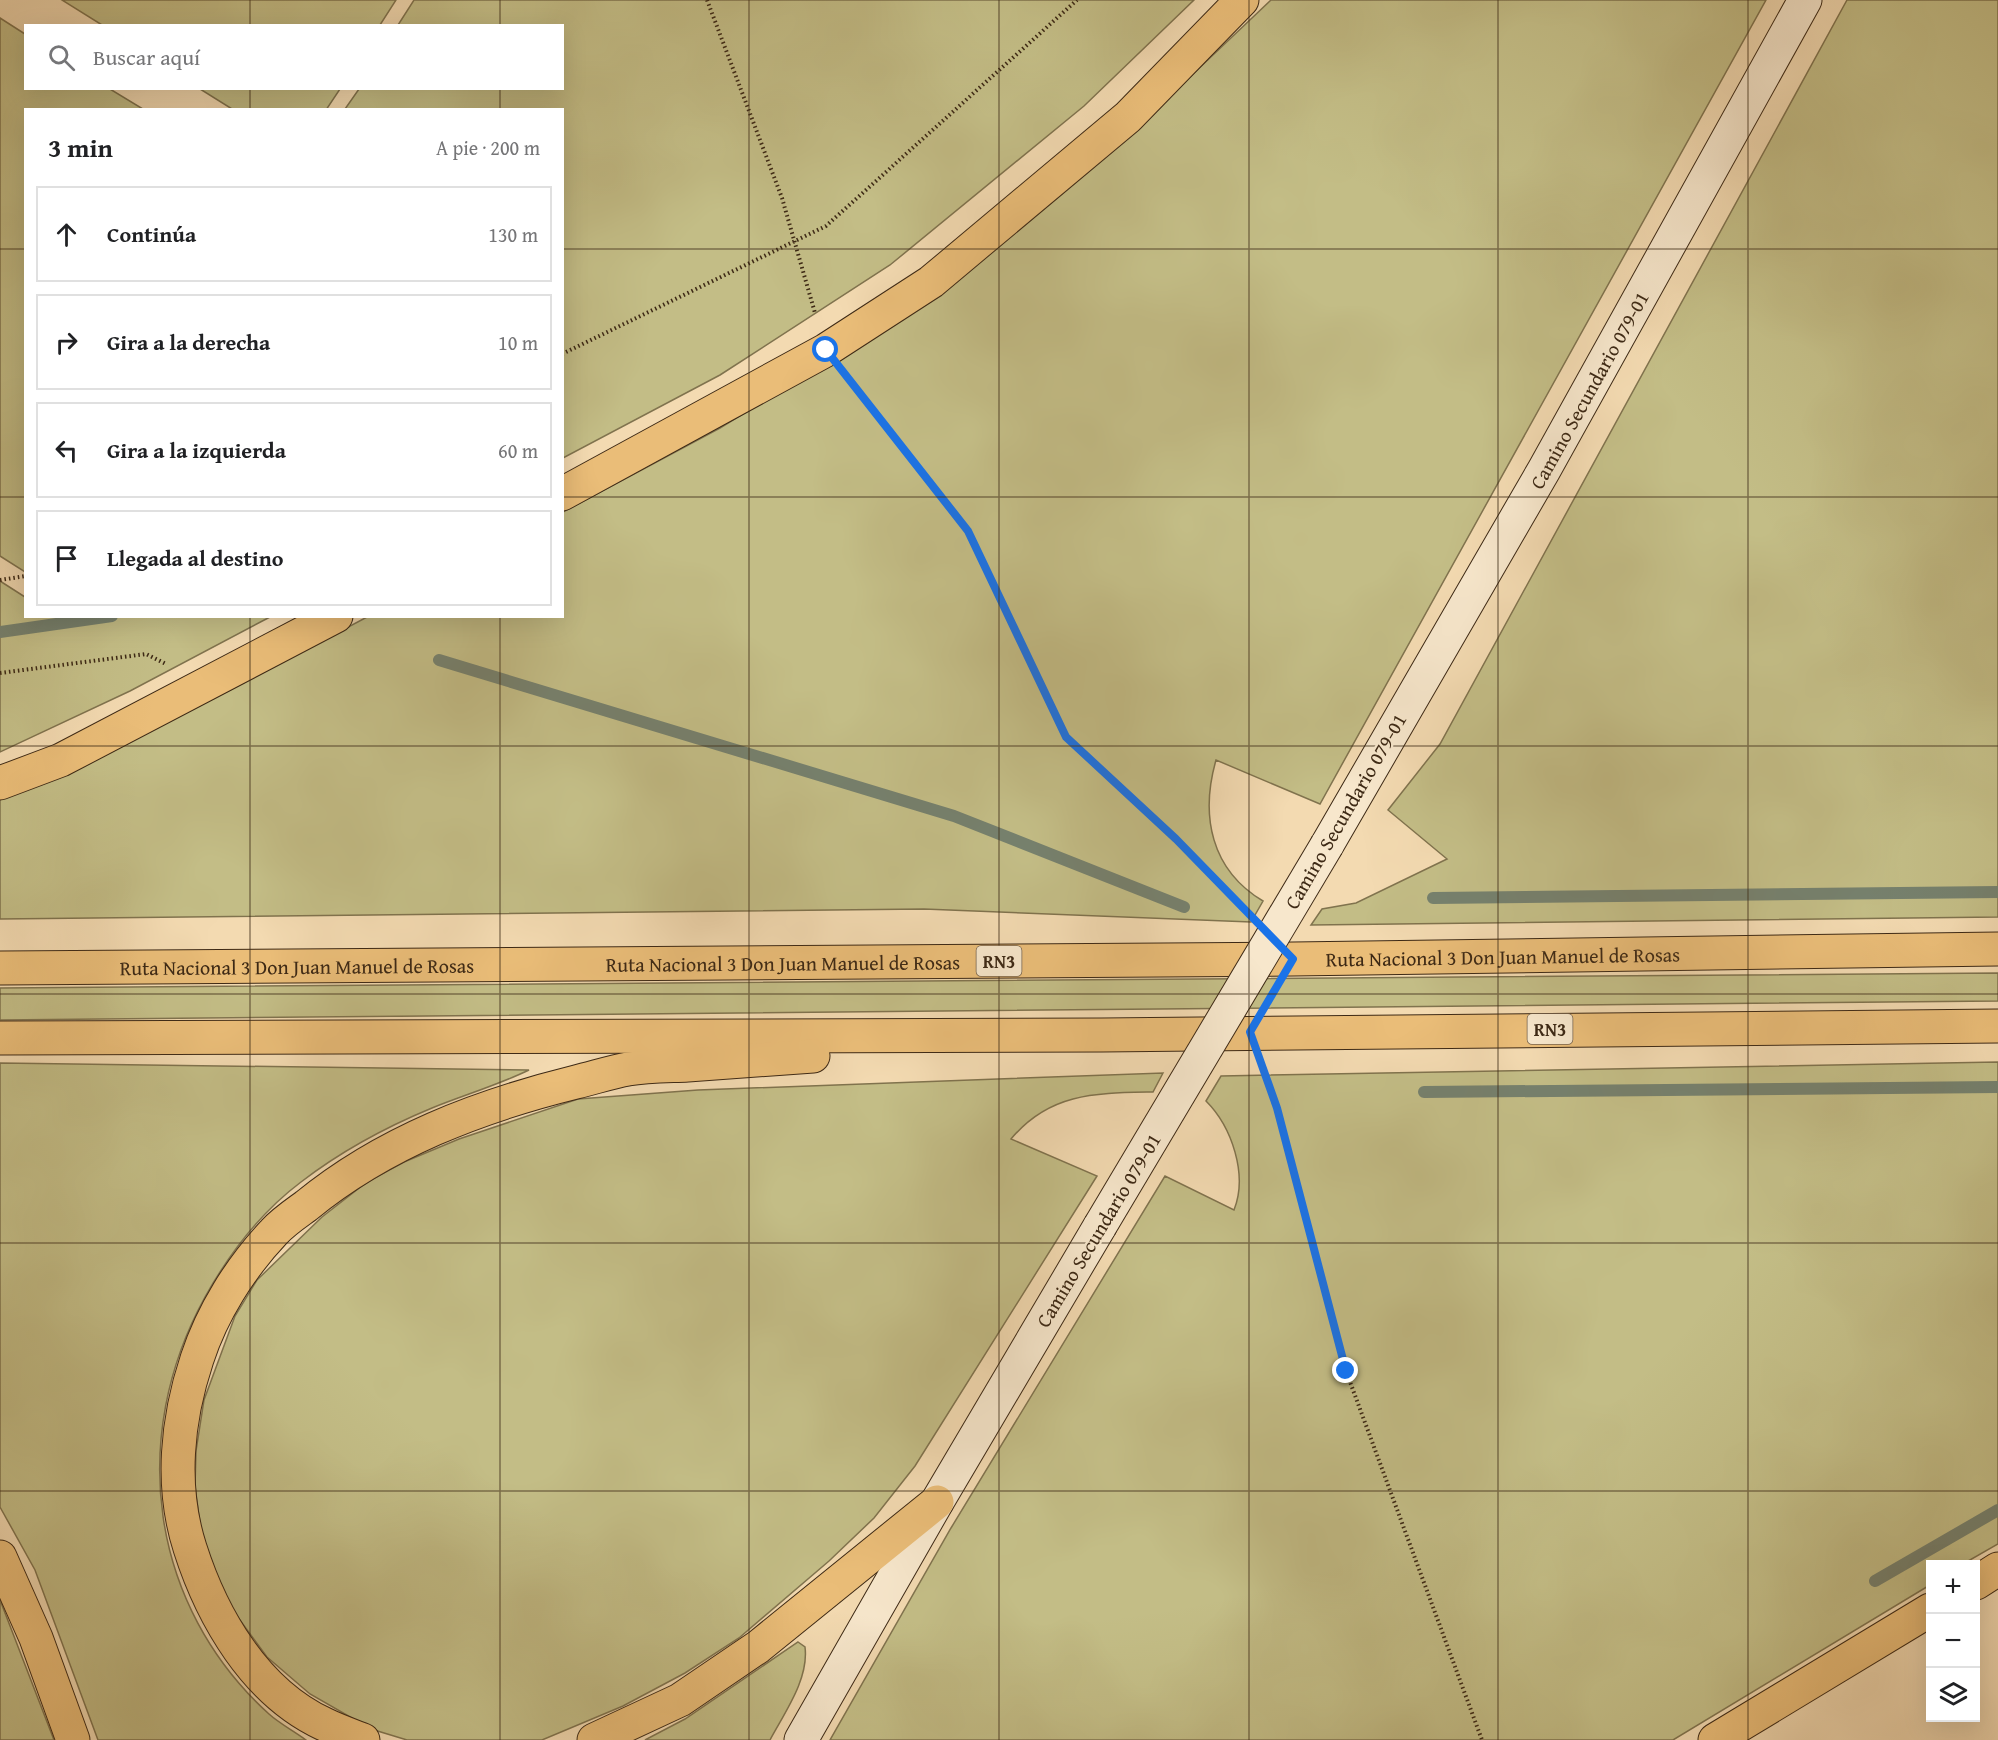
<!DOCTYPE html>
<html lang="es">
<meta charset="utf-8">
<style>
:root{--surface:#fff;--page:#f2f2f2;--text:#202124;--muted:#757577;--line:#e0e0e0}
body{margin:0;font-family:"Gentium Book Plus",serif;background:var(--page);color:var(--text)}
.controls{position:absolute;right:18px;bottom:18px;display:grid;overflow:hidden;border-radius:0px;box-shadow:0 6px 24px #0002}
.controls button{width:54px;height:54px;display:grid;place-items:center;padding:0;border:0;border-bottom:2px solid var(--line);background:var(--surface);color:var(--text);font:30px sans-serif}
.stop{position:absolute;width:18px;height:18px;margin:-14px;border:4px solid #1a73e8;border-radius:50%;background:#fff}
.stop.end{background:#1a73e8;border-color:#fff;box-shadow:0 2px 6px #0008}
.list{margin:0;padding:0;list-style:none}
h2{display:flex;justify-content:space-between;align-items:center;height:78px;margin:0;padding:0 24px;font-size:26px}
h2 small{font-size:20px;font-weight:400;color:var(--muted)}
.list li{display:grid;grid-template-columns:39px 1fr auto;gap:18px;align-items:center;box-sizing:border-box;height:96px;margin:0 12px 12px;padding:0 12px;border:2px solid var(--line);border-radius:0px}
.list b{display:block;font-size:22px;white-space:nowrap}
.list em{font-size:20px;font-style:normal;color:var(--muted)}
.icon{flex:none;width:33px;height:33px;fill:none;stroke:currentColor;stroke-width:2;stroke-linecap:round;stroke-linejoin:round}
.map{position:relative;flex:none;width:1998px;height:1740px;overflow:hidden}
.search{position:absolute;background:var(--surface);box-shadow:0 6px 24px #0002;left:24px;top:24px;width:540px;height:66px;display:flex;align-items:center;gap:15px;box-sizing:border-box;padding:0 21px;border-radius:0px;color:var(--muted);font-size:22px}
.panel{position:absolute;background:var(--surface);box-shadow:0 6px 24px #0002;left:24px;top:108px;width:540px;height:510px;border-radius:0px}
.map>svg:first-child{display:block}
.green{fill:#c3bd86;stroke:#80734e;stroke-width:1.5}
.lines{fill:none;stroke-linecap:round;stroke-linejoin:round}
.stream{stroke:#76816e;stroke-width:12}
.secondary-casing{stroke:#3d2915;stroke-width:35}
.trunk-casing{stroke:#3d2915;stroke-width:35}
.path{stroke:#3d2915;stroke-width:4;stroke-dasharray:1.5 3;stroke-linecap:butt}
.secondary{stroke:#f7e7cc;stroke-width:33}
.trunk{stroke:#eabd78;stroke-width:33}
.secondary-bridge-casing{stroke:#3d2915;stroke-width:35;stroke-linecap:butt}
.secondary-bridge{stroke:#f7e7cc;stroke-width:33}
.route{stroke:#1a73e8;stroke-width:8}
.grid{fill:none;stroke:#3d2915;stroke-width:1.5;stroke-opacity:0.55}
.labels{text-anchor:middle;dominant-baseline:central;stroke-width:4.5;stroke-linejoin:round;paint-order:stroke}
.shield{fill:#f7e7cc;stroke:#75624c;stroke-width:1.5}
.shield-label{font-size:18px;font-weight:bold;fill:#3d2915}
.street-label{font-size:20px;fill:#3d2915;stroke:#f7e7cc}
</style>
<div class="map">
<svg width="1998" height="1740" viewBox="0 0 1998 1740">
<rect width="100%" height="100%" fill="#f3dab1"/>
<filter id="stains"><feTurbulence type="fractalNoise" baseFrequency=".00333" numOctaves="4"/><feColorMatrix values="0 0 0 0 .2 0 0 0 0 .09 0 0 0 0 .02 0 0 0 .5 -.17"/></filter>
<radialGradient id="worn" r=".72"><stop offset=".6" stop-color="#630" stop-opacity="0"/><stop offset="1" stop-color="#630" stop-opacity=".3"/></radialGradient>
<!-- green -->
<path class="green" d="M62 0H396L380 25H102Z
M414 0H1194L1084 106 890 265 720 375 563 458 562 110 345 109 359 89 562 88V26L398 25Z
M1271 0H1766L1320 804 1216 760C1200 816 1211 870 1263 901L1251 922 924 909 0 919V795L71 767 230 690 367 617 562 616 563 512 720 428 858 344 1137 127Z
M1847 0H1998V917L1311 925 1322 909 1356 903 1447 859 1388 810 1440 744Z
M0 18 25 34 26 88 110 89 143 109 26 110 25 572 0 556Z
M200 89H340L326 110 232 109Z
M0 581 25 597 26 616 270 617 130 691 0 752Z
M1998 973V1001L0 1020V988Z
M1998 1062V1544L1963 1564H1930V1585L1673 1740H830L951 1528 1165 1176 1234 1210C1248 1175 1232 1127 1206 1101L1221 1076Z
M0 1063 529 1070C498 1085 464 1095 432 1108 386 1127 340 1152 301 1182 261 1212 229 1254 205 1297 128 1437 149 1605 269 1714 280 1724 294 1731 306 1740H98L35 1570 0 1507Z
M1163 1073 1153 1092C1097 1093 1050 1092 1011 1139L1097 1176 915 1466 874 1518 829 1561 739 1638 685 1673 623 1706 542 1740H407L371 1729 310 1694 267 1657 234 1612 216 1577 201 1531 195 1486 196 1451 204 1400 235 1316 257 1280 322 1217 367 1182 404 1162 459 1139 578 1099 698 1090Z
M0 1600 54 1740H0Z
M798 1642 805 1647C809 1679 785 1712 770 1740H645L685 1719Z"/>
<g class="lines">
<!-- stream -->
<path class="stream" d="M0 632 112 616
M439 660 954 816 1184 907
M1433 898 1998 892
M1424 1092 1998 1087
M1875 1581 1998 1510"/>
<defs>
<g id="secondary">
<path id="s1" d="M1327 845 1544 470 1805 0"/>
<path d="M801 1740 937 1502 1100 1226"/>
</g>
<g id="trunk">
<path d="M562 494 826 350 931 282 1128 117 1242 0"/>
<path d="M0 783 61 760 336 616"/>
<path id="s2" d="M0 968 1293 959 1998 949"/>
<path d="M0 1038 1102 1035 1998 1026"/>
<path d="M0 1557 36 1638 73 1740"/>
<path d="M1976 1583 1998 1569"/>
<path d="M363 1740C350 1735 336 1730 324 1724 255 1692 212 1617 190 1548 170 1486 177 1419 197 1359 212 1313 240 1268 274 1232 283 1222 295 1214 306 1206 384 1142 479 1106 576 1082 593 1078 611 1072 628 1069 648 1066 668 1066 688 1065 730 1062 772 1059 813 1056"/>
<path d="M594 1740 680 1700 758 1647 937 1502"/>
<path d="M1715 1740 1930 1610"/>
</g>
</defs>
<!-- secondary casing -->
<use href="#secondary" class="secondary-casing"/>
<!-- trunk casing -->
<use href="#trunk" class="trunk-casing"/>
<!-- path -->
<path class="path" d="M707 0 782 198 815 313
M562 354 826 226 1077 0
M849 380 968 531 1066 737 1176 839 1246 911
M0 580 26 576
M0 673 146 654 166 664
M1264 1071 1277 1108 1346 1371 1482 1740"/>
<!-- secondary -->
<use href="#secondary" class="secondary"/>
<!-- trunk -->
<use href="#trunk" class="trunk"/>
<defs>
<path id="secondary-bridge" d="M1100 1226 1327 845"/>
</defs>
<!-- secondary-bridge casing -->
<use href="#secondary-bridge" class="secondary-bridge-casing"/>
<!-- secondary-bridge -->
<use href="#secondary-bridge" class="secondary-bridge"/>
</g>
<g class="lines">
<!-- route -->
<path class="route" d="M826 350 968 531 1066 737 1176 839 1293 959 1250 1032 1277 1108 1346 1371"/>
</g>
<!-- grid -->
<path class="grid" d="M250 0V26M500 0V26M749 0V1740M999 0V1740M1249 0V1740M1498 0V1740M1748 0V1740M250 88V110M500 88V110M0 249H26M562 249H1998M0 497H26M562 497H1998M250 616V1740M500 616V1740M0 746H1998M0 994H1998M0 1243H1998M0 1491H1998"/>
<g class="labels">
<!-- shield labels -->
<g class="shield">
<rect x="976.5" y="946" width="45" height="30" rx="4.5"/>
<rect x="1527.5" y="1014" width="45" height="30" rx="4.5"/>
</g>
<g class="shield-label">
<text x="999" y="961">RN3</text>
<text x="1550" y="1029">RN3</text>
</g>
<!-- street labels -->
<g class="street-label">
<text stroke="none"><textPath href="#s1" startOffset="525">Camino Secundario 079-01</textPath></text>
<text transform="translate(1345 811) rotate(-60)">Camino Secundario 079-01</text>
<text stroke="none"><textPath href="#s2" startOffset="1503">Ruta Nacional 3 Don Juan Manuel de Rosas</textPath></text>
<text stroke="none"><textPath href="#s2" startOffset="783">Ruta Nacional 3 Don Juan Manuel de Rosas</textPath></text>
<text stroke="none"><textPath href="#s2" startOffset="297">Ruta Nacional 3 Don Juan Manuel de Rosas</textPath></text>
<text transform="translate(1098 1230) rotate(-59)">Camino Secundario 079-01</text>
</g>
</g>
<rect width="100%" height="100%" filter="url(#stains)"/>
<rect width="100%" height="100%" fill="url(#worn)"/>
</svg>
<div class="controls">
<button>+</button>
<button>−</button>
<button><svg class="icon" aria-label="layers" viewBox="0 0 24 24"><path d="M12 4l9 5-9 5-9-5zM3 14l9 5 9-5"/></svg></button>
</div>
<div class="stop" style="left:826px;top:350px"></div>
<div class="stop end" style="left:1346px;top:1371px"></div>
<div class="search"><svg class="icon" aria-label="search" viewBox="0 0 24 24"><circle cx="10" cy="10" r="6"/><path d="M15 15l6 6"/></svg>Buscar aquí</div>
<section class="panel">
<h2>3 min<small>A pie · 200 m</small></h2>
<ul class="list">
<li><svg class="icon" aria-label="ahead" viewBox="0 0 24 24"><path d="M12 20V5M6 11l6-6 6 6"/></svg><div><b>Continúa</b></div><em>130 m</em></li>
<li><svg class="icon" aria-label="right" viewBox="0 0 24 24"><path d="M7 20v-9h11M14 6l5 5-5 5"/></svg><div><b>Gira a la derecha</b></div><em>10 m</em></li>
<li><svg class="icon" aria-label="left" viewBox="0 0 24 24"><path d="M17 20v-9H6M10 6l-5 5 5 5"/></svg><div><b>Gira a la izquierda</b></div><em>60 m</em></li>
<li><svg class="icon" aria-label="arrive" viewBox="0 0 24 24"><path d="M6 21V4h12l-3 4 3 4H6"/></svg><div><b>Llegada al destino</b></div></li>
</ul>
</section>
</div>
